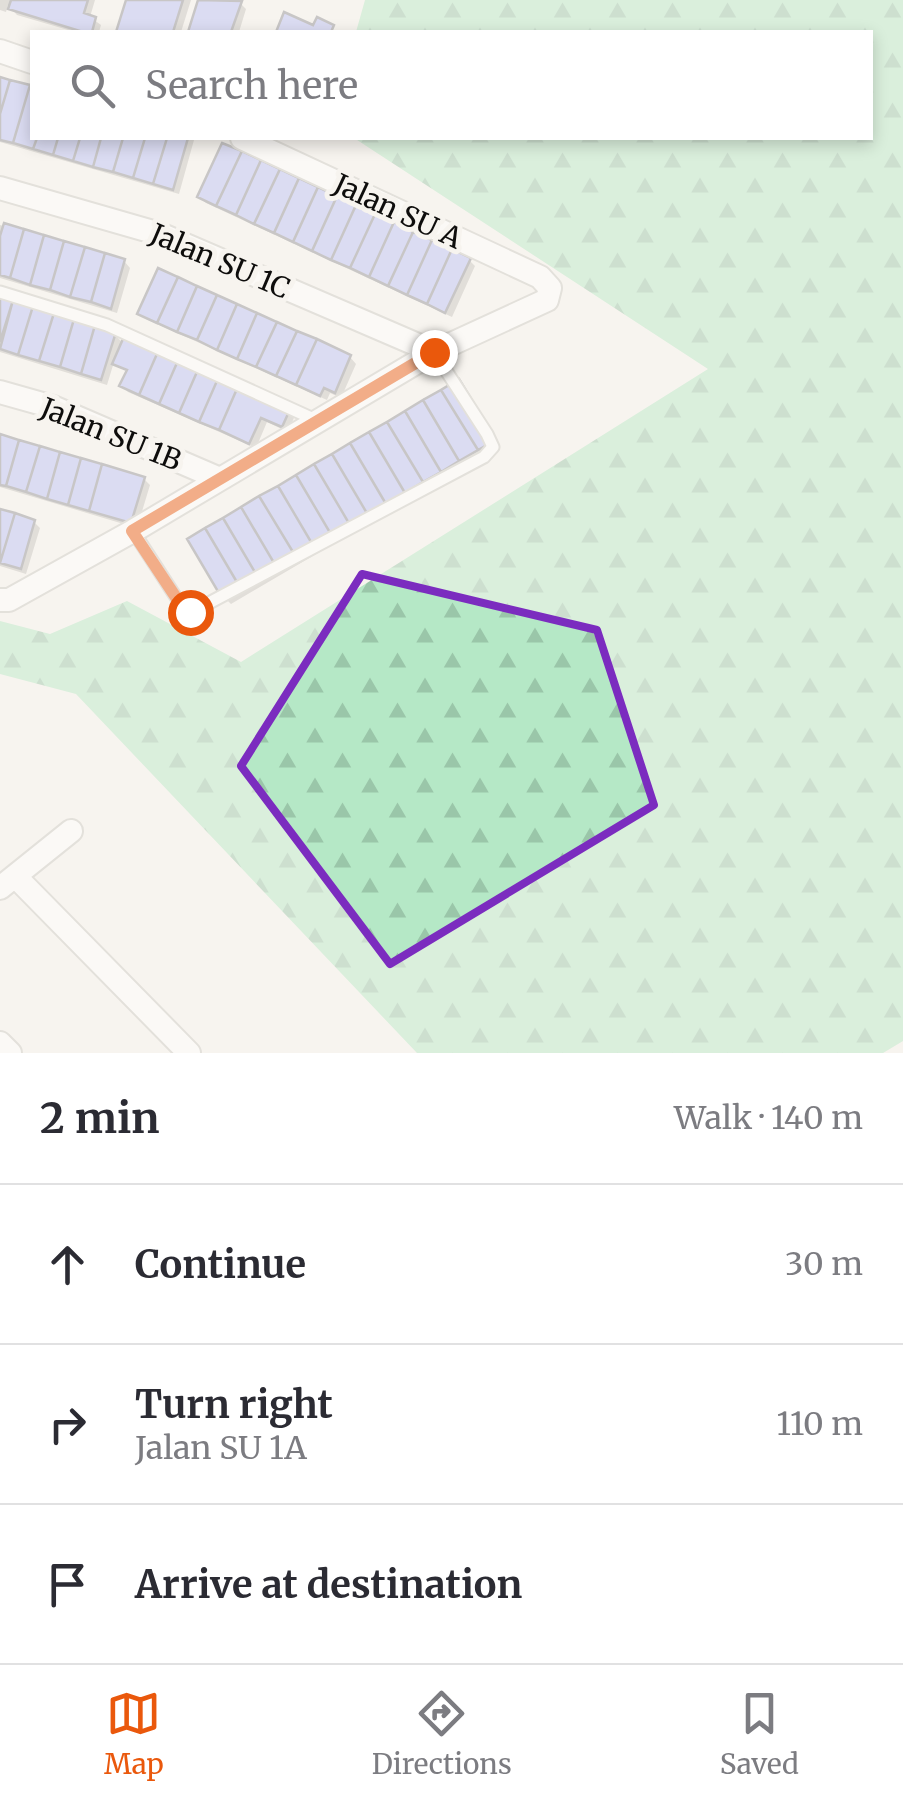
<!DOCTYPE html>
<meta charset="utf-8">
<style>
:root{--surface:#fff;--page:#f7f7f7;--text:#2b2b33;--muted:#7c7c81;--line:#e1e1e2;--accent:#ea580c}
body{margin:0;font-family:Merriweather,serif;background:var(--page);color:var(--text)}
.stop{position:absolute;width:30px;height:30px;margin:-22px;border:8px solid #ea580c;border-radius:50%;background:#fff}
.stop.end{background:#ea580c;border-color:#fff;box-shadow:0 2px 10px #0008}
.list{margin:0;padding:0;list-style:none}
h2{display:flex;justify-content:space-between;align-items:center;height:130px;margin:0;padding:0 40px;font-size:42px}
h2 small{font-size:32px;font-weight:400;color:var(--muted)}
.list li{display:grid;grid-template-columns:65px 1fr auto;gap:30px;align-items:center;box-sizing:border-box;height:160px;padding:0 40px;border-top:2px solid var(--line)}
.list b{display:block;font-size:38px;white-space:nowrap}
.list p{margin:0;font-size:32px;white-space:nowrap;color:var(--muted)}
.list em{font-size:32px;font-style:normal;color:var(--muted)}
.icon{flex:none;width:55px;height:55px;fill:none;stroke:currentColor;stroke-width:2;stroke-linecap:round;stroke-linejoin:round}
.map{position:relative;flex:none;width:903px;height:1053px;overflow:hidden}
.search{position:absolute;background:var(--surface);box-shadow:0 5px 15px #0003;left:30px;right:30px;top:30px;height:110px;display:flex;align-items:center;gap:25px;box-sizing:border-box;padding:0 35px;border-radius:0px;color:var(--muted);font-size:38px}
.sheet{height:610px;background:var(--surface)}
nav{display:flex;justify-content:space-around;align-items:center;box-sizing:border-box;height:140px;border-top:2px solid var(--line);background:var(--surface);font-size:28px;color:var(--muted)}
nav a{display:grid;justify-items:center;gap:5px}
nav .on{color:var(--accent)}
.map>svg:first-child{display:block}
.forest{fill:url(#forest-firs)}
.shadow{fill:#0003}
.building{fill:#b9bef7;stroke:#8e8f94;stroke-width:2.5}
.lines{fill:none;stroke-linecap:round;stroke-linejoin:round}
.service-casing{stroke:#cbc9c4;stroke-width:15}
.minor-casing{stroke:#cbc9c4;stroke-width:26}
.service{stroke:#fff;stroke-width:11}
.minor{stroke:#fff;stroke-width:22}
.route{stroke:#ea580c;stroke-width:12}
.marked{fill:none;stroke:#7b2cbf;stroke-width:8;stroke-linejoin:round}
.labels{text-anchor:middle;dominant-baseline:central;stroke-width:10;stroke-linejoin:round;paint-order:stroke}
.street-label{font-size:28px;fill:#0e0d0c;stroke:#f7f4ef}
</style>
<div class="map">
<svg width="903" height="1053" viewBox="0 0 903 1053">
<defs>
<pattern id="forest-firs" width="22" height="20" patternUnits="userSpaceOnUse" patternTransform="scale(2.5)"><rect width="22" height="20" fill="#b5e8c6"/><path d="M5 1l3.5 6h-7zM16 11l3.5 6h-7z" fill="#9ac6a9"/></pattern>
</defs>
<rect width="100%" height="100%" fill="#f7f4ef"/>
<!-- forest -->
<path class="forest" d="M365 0H903V1041L883 1053H417L76 694 0 674V621L50 634 127 601 241 662 708 369 354 138H870V32H356Z"/>
<!-- shadow -->
<path class="shadow" d="M0 0H95L90 17 101 25 99 32H75L17 15 8 5 6 12 0 10Z
M129 0H191L181 32H119Z
M201 0H231L240 3 246 9 239 32H190Z
M0 79 32 89V138H192L194 140 179 194 0 142Z
M200 197 469 260 475 266 452 317 206 203Z
M0 225 124 261 130 268 117 313 0 278Z
M159 271 350 357 356 364 341 398 330 393 327 400 146 319 140 313Z
M0 299 114 334 124 344 296 413 288 432 267 422 256 448 128 392 122 386 128 372 114 362 107 385 0 352Z
M459 382 500 446 231 604 225 598Z
M0 437 144 479 150 485 137 528 0 487Z
M0 512 34 522 40 528 26 574 0 566Z"/>
<!-- building -->
<path class="building" d="M11 0H88L84 13 96 17 92 32H83L8 9Z
M126 0H183L173 32H116Z
M198 0 242 1 231 32H188Z
M284 12 313 25 317 17 334 25 331 32H276Z
M0 77 10 80 0 114Z
M10 80 30 85 13 143 0 140V114Z
M30 85 32 86V138H37L33 149 13 143Z
M37 138H58L53 155 33 149Z
M58 138H80L73 161 53 155Z
M80 138H101L93 167 73 161Z
M101 138H123L113 172 93 167Z
M123 138H145L133 178 113 172Z
M145 138H167L153 184 133 178Z
M167 138H188L173 190 153 184Z
M222 143 242 151 216 206 197 197Z
M242 151 261 160 236 215 216 206Z
M261 160 280 169 254 224 236 215Z
M280 169 299 178 274 233 254 224Z
M299 178 318 187 293 242 274 233Z
M318 187 337 196 312 251 293 242Z
M337 196 356 205 331 260 312 251Z
M356 205 375 214 350 268 331 260Z
M375 214 394 222 369 277 350 268Z
M394 222 413 232 388 286 369 277Z
M4 223 24 229 10 278 0 275V236Z
M24 229 44 235 30 285 10 278Z
M413 232 432 240 407 295 388 286Z
M44 235 64 241 50 290 30 285Z
M432 240 452 249 427 304 407 295Z
M64 241 85 247 70 297 50 290Z
M85 247 105 253 91 302 70 297Z
M452 249 471 258 445 313 427 304Z
M105 253 125 259 111 309 91 302Z
M158 268 178 277 157 323 137 314Z
M178 277 197 286 177 332 157 323Z
M197 286 217 295 197 340 177 332Z
M217 295 237 304 217 350 197 340Z
M0 296 13 300 0 342Z
M13 300 33 306 18 355 0 349Z
M237 304 257 313 237 359 217 350Z
M33 306 54 313 39 361 18 355Z
M54 313 74 319 60 367 39 361Z
M257 313 277 322 256 367 237 359Z
M74 319 95 325 81 374 60 367Z
M277 322 297 331 276 376 256 367Z
M95 325 116 332 101 380 81 374Z
M297 331 317 339 296 385 276 376Z
M126 332 160 347 139 395 119 386 127 370 112 364Z
M317 339 351 355 335 393 324 388 320 396 296 385Z
M160 347 180 356 159 404 139 395Z
M180 356 200 365 179 413 159 404Z
M200 365 220 374 199 422 179 413Z
M220 374 240 382 219 430 199 422Z
M459 379 496 440 478 450 441 390Z
M240 382 292 405 282 427 261 418 249 444 219 430Z
M441 390 478 450 459 461 423 400Z
M423 400 459 461 441 472 405 411Z
M405 411 441 472 423 482 387 422Z
M387 422 423 482 405 493 369 432Z
M369 432 405 493 386 504 350 443Z
M0 434 19 440 6 486 0 485Z
M19 440 40 446 26 492 6 486Z
M350 443 386 504 368 515 332 454Z
M40 446 60 452 47 499 26 492Z
M60 452 81 458 68 505 47 499Z
M332 454 368 515 350 525 314 464Z
M81 458 102 464 89 511 68 505Z
M102 464 145 477 131 523 89 511Z
M314 464 350 525 332 536 296 475Z
M296 475 332 536 314 547 278 486Z
M278 486 314 547 296 557 259 496Z
M259 496 296 557 277 568 241 507Z
M241 507 277 568 259 579 223 518Z
M0 509 15 513 0 563Z
M15 513 35 520 21 569 0 563Z
M223 518 259 579 241 589 205 528Z
M205 528 241 589 223 600 187 539Z"/>
<g class="lines">
<defs>
<path id="service" d="M0 292 107 325 318 421
M133 531 181 605 190 613 484 457 493 447 487 434 434 352"/>
<path id="minor" d="M0 51 32 62
M0 188 160 234 434 352
M0 392 53 407 220 479
M0 600H9L133 531 434 352 547 300 550 288 540 277 242 138
M15 876 189 1053
M0 888 71 831
M0 1043 10 1053"/>
</defs>
<!-- service casing -->
<use href="#service" class="service-casing"/>
<!-- minor casing -->
<use href="#minor" class="minor-casing"/>
<!-- service -->
<use href="#service" class="service"/>
<!-- minor -->
<use href="#minor" class="minor"/>
</g>
<g class="lines">
<!-- route -->
<path class="route" d="M190 612 181 605 132 531 434 352"/>
</g>
<!-- marked area -->
<path d="M0 0H903V1053H0ZM362 574 597 630 654 805 390 964 241 766Z" fill="#f7f4ef" fill-opacity=".55" fill-rule="evenodd"/>
<path class="marked" d="M362 574 597 630 654 805 390 964 241 766Z"/>
<g class="labels">
<!-- street labels -->
<g class="street-label">
<text transform="translate(398 211) rotate(25)">Jalan SU A</text>
<text transform="translate(220 261) rotate(23)">Jalan SU 1C</text>
<text transform="translate(111 434) rotate(22)">Jalan SU 1B</text>
</g>
</g>
</svg>
<div class="stop" style="left:190px;top:612px"></div>
<div class="stop end" style="left:434px;top:352px"></div>
<div class="search"><svg class="icon" aria-label="search" viewBox="0 0 24 24"><circle cx="10" cy="10" r="6"/><path d="M15 15l6 6"/></svg>Search here</div>
</div>
<section class="sheet">
<h2>2 min<small>Walk · 140 m</small></h2>
<ul class="list">
<li><svg class="icon" aria-label="ahead" viewBox="0 0 24 24"><path d="M12 20V5M6 11l6-6 6 6"/></svg><div><b>Continue</b></div><em>30 m</em></li>
<li><svg class="icon" aria-label="right" viewBox="0 0 24 24"><path d="M7 20v-9h11M14 6l5 5-5 5"/></svg><div><b>Turn right</b><p>Jalan SU 1A</p></div><em>110 m</em></li>
<li><svg class="icon" aria-label="arrive" viewBox="0 0 24 24"><path d="M6 21V4h12l-3 4 3 4H6"/></svg><div><b>Arrive at destination</b></div></li>
</ul>
</section>
<nav>
<a class="on"><svg class="icon" aria-label="map" viewBox="0 0 24 24"><path d="M3 6l6-2 6 2 6-2v14l-6 2-6-2-6 2zM9 4v14M15 6v14"/></svg>Map</a>
<a><svg class="icon" aria-label="directions" viewBox="0 0 24 24"><path d="M12 3l9 9-9 9-9-9zM9 14v-3h6M13 9l2 2-2 2"/></svg>Directions</a>
<a><svg class="icon" aria-label="saved" viewBox="0 0 24 24"><path d="M7 4h10v16l-5-4-5 4z"/></svg>Saved</a>
</nav>
